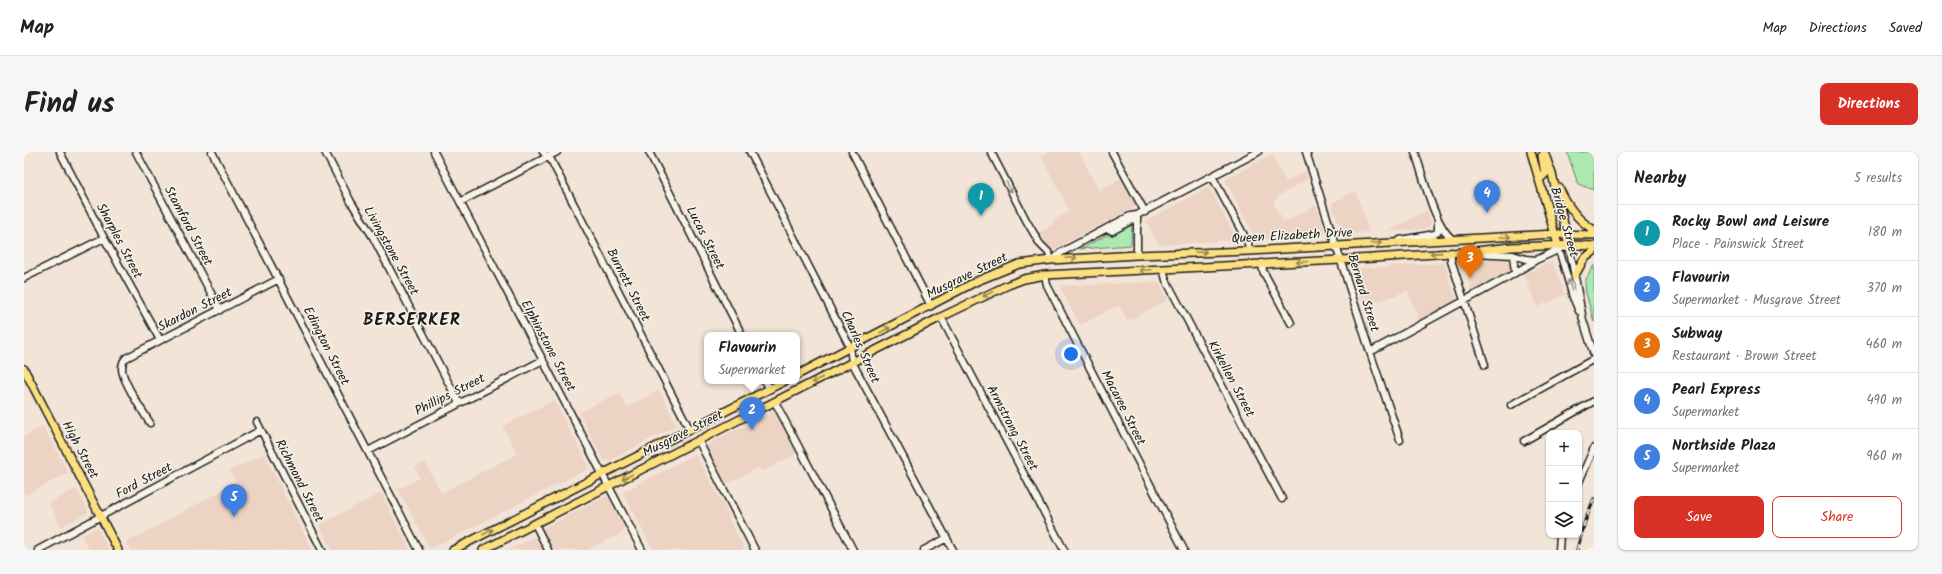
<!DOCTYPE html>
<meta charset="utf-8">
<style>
:root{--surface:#fff;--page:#f6f6f6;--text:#202124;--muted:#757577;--line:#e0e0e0;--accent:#d93025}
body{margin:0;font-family:Kalam,sans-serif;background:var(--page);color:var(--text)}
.controls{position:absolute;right:12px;bottom:12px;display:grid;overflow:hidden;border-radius:8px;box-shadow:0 1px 3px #0004}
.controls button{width:36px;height:36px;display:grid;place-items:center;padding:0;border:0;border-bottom:1px solid var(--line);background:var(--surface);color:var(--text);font:20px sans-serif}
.you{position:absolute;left:1047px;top:202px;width:14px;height:14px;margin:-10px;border:3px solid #fff;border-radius:50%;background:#1a73e8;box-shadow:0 0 0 6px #1a73e833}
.badge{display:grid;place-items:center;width:26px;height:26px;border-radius:50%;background:var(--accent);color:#fff;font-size:13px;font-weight:700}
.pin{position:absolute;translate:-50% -33px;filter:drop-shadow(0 1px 2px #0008)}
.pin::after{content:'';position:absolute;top:21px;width:14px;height:12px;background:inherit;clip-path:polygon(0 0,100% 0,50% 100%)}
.popup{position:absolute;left:680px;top:180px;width:96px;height:52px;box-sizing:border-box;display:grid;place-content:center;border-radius:8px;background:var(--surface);filter:drop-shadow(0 1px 3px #0005);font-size:13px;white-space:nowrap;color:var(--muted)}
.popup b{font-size:15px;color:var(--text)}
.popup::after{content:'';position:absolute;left:50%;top:100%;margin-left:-8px;border:8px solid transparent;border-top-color:var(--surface)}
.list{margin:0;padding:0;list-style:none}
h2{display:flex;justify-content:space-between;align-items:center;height:52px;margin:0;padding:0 16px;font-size:17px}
h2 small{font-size:13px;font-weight:400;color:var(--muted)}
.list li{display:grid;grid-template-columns:26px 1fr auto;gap:12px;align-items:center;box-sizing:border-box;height:56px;padding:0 16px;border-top:1px solid var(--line)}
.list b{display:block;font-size:15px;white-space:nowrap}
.list p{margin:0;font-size:13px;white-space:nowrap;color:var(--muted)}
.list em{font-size:13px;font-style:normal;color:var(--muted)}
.actions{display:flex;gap:8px;padding:12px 16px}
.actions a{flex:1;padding:9px 0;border:1px solid var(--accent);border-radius:8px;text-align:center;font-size:14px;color:var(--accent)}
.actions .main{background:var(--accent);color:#fff}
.icon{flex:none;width:22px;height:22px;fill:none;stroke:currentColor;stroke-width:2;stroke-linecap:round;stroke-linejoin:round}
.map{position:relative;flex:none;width:1570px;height:398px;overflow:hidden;border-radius:8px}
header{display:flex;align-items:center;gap:24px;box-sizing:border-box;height:56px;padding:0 20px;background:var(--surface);border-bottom:1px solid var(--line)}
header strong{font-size:19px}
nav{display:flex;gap:22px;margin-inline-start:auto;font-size:14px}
.intro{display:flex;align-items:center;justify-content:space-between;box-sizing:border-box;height:96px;padding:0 24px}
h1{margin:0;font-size:28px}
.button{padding:10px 18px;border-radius:8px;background:var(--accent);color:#fff;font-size:14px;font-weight:700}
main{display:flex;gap:24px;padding:0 24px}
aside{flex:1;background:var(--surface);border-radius:8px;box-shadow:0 1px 3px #0004}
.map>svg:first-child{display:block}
.built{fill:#ecd3c3}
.green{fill:#ace9b0;stroke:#648266}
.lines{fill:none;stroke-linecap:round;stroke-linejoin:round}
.minor-casing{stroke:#1c1c1c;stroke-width:9}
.major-casing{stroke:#1c1c1c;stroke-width:10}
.minor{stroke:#f7f3e8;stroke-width:6}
.major{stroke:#fce080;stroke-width:7}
.rail-casing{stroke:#1c1c1c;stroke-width:3.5}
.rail{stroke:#f7f3e8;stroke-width:2;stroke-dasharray:6;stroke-linecap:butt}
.oneway{stroke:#94928c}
.oneway2{stroke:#978853}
.labels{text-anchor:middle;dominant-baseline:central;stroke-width:3;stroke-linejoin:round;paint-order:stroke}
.street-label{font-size:13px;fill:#1c1c1c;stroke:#f7f3e8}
.district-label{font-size:17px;font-weight:bold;letter-spacing:1px;fill:#1c1c1c;stroke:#f7f3e8}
</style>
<header>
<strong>Map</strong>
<nav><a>Map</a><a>Directions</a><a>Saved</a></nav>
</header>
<div class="intro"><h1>Find us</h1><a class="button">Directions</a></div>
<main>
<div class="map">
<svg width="1570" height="398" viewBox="0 0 1570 398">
<rect width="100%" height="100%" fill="#f2e4d7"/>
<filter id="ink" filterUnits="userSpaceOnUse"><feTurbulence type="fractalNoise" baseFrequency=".025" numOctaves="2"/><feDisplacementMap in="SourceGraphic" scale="8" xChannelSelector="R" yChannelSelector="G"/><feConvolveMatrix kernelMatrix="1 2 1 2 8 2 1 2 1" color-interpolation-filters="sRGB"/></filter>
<g filter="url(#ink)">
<!-- built -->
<path class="built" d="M1024 0H1055L1075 39 1099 25 1113 52 1111 55 1028 98 1025 97 1016 80 1028 73 1030 68 1046 59 1017 4Z
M1248 2 1262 30 1283 19 1284 27 1254 44 1249 51 1260 70 1292 53 1301 80 1299 83 1235 87 1231 85 1201 28Z
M1185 35 1212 86 1210 88 1137 93 1134 91 1122 69Z
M1332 39 1345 80 1320 82 1317 79 1308 51Z
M1403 58 1408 73 1400 77 1364 79Z
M1484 107 1487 118 1448 139 1440 112 1441 110Z
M1528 110 1541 143 1513 155 1500 121Z
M1420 111 1432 148 1395 168 1384 139 1340 154 1328 117Z
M1131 130H1135L1144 148 1104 169 1095 153 1056 173 1037 137 1038 134Z
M635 238 653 273 584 309 579 307 555 261 595 240 603 255Z
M530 248 564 313 563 317 408 396 405 395 374 337 396 326 391 315 401 310 417 341 493 302 479 274Z
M748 260 752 261 773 301 738 320 735 315 702 332 683 298 684 292Z
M19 274 44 321 0 344V284Z
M240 302 288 398H107L103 390 212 331 206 319Z
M670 303 673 305 706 365 704 366 720 396 716 398H629L599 340Z
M52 337 64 358 63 361 37 375 25 351Z
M357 341 386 398H308L295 373Z
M581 345 585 346 600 374 599 380 563 398H529L518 377Z
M73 376 85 398H65L58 384Z
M511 385 518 398H485Z"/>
<!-- green -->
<path class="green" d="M1543 0H1570V38L1554 32Z
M1108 73 1107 93 1056 97 1083 83H1088Z
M1570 113V170L1562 141 1561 129Z"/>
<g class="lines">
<defs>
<path id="minor" d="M36 0 80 86 136 188
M112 0 196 158
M188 0 395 398
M301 0 327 50 349 85 435 251
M410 0 618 398
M519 0 527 8 666 278
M625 0 718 183
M726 0 826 195 828 210 929 398
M828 0 907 154
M967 0 1002 68 1016 92 1025 101 1027 108
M1088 0 1121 60
M1282 0 1346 200 1376 288
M1391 0C1399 23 1410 73 1428 87
M1188 24 1224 91 1225 99
M436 50 533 0
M1083 76 1088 79 1108 68 1113 63 1234 0
M1376 88 1411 82 1414 79V70
M1534 94 1549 145 1555 159
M1427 100V108L1461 213
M1449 101 1489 103 1502 107 1512 108 1545 93 1559 168 1570 203
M1113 103V63
M1489 103 1491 121
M1030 107 1036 101 1106 64 1113 63
M1238 111 1239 119 1267 171
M1139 117 1142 128 1258 347
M1021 123 1023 133 1160 398
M0 126 80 86
M917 165 1040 398
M1346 200 1486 124 1512 108
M741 229 746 237
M751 250 829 398
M1487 253 1570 207
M233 270 298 398
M126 271C119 260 98 229 98 217 98 213 99 209 102 206L255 127
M674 288 731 398
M1500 289 1570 249
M344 299 519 208
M1555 330 1570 296
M511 372 524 398
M14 398 237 278
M900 398 923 386
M1535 398 1536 383"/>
<path id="major" d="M1507 0 1534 93
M1520 0 1528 22 1545 93
M1514 22 1518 25 1521 22 1518 4
M1535 36C1543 54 1553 68 1570 78
M1551 123 1560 107 1570 99
M0 217 94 398
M773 223 953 129 995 112 1027 108 1113 103 1225 99 1531 82 1570 83
M429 398 761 229
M459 398 917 165 984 133 1000 127 1021 123 1317 108 1443 100 1487 95 1549 93 1570 94"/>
</defs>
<!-- minor casing -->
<use href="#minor" class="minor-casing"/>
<!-- major casing -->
<use href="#major" class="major-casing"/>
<!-- minor -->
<use href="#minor" class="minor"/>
<!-- major -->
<use href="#major" class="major"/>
<defs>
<path id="rail" d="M1553 398 1561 369 1570 347"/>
</defs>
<!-- rail casing -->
<use href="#rail" class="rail-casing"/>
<!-- rail -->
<use href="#rail" class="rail"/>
</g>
<!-- one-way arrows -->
<defs><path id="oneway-shaft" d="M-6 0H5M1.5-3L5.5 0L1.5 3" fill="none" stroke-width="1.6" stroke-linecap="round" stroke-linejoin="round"/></defs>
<g class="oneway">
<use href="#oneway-shaft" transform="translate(985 35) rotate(63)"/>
<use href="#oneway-shaft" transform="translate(1546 133) rotate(-106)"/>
</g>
<g class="oneway2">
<use href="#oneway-shaft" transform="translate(1481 85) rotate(-3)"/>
<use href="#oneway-shaft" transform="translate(1352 91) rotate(-3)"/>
<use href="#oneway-shaft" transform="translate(1177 100) rotate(-2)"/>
<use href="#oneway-shaft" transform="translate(1412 101) rotate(176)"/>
<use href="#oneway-shaft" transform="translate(1047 106) rotate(-3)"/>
<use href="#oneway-shaft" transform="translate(1278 110) rotate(177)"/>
<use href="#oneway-shaft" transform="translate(1121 118) rotate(177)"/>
<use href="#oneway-shaft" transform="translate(964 142) rotate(155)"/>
<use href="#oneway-shaft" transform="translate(861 178) rotate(-27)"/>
<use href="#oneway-shaft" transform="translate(793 228) rotate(153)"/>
<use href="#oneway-shaft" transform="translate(603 325) rotate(153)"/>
<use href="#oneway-shaft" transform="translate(464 380) rotate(-27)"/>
</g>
</g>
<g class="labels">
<!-- street labels -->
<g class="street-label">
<text transform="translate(1540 70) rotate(74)">Bridge Street</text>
<text transform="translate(164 74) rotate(62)">Stamford Street</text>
<text transform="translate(1268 84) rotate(-3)">Queen Elizabeth Drive</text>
<text transform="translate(681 86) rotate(63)">Lucas Street</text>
<text transform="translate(95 89) rotate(62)">Sharples Street</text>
<text transform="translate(367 99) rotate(61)">Livingstone Street</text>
<text transform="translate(943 124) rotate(-26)">Musgrave Street</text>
<text transform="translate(604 133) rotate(63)">Burnett Street</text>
<text transform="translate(1339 141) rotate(73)">Bernard Street</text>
<text transform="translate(171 158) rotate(-27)">Skardon Street</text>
<text transform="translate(302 194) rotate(63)">Edington Street</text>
<text transform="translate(524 194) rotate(62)">Elphinstone Street</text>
<text transform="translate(836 195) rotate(66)">Charles Street</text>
<text transform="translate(1207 227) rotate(62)">Kirkellen Street</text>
<text transform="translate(426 243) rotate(-27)">Phillips Street</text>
<text transform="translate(1099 256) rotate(63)">Macaree Street</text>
<text transform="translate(988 276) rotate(62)">Armstrong Street</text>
<text transform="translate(659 282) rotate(-27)">Musgrave Street</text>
<text transform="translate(56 298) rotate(62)">High Street</text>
<text transform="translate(120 329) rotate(-28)">Ford Street</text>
<text transform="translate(275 329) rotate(63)">Richmond Street</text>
</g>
<!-- district labels -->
<g class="district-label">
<text x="388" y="168">BERSERKER</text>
</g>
</g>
</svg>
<div class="controls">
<button>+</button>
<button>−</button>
<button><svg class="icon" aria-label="layers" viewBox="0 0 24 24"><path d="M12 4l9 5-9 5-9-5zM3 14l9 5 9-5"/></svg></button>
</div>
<div class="you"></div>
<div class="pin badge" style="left:957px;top:64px;background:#0f9aa8">1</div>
<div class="pin badge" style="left:728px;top:278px;background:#3f7fe0">2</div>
<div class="popup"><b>Flavourin</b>Supermarket</div>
<div class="pin badge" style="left:1446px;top:126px;background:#e8710a">3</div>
<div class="pin badge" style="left:1463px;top:61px;background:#3f7fe0">4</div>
<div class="pin badge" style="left:210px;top:365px;background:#3f7fe0">5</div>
</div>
<aside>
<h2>Nearby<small>5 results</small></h2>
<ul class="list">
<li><span class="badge" style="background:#0f9aa8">1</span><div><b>Rocky Bowl and Leisure</b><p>Place · Painswick Street</p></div><em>180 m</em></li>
<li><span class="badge" style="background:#3f7fe0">2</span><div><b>Flavourin</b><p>Supermarket · Musgrave Street</p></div><em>370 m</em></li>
<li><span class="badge" style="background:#e8710a">3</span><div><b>Subway</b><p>Restaurant · Brown Street</p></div><em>460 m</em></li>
<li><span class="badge" style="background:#3f7fe0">4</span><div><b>Pearl Express</b><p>Supermarket</p></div><em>490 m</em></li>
<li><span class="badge" style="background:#3f7fe0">5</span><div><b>Northside Plaza</b><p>Supermarket</p></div><em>960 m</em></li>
</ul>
<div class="actions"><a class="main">Save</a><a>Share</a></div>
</aside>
</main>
